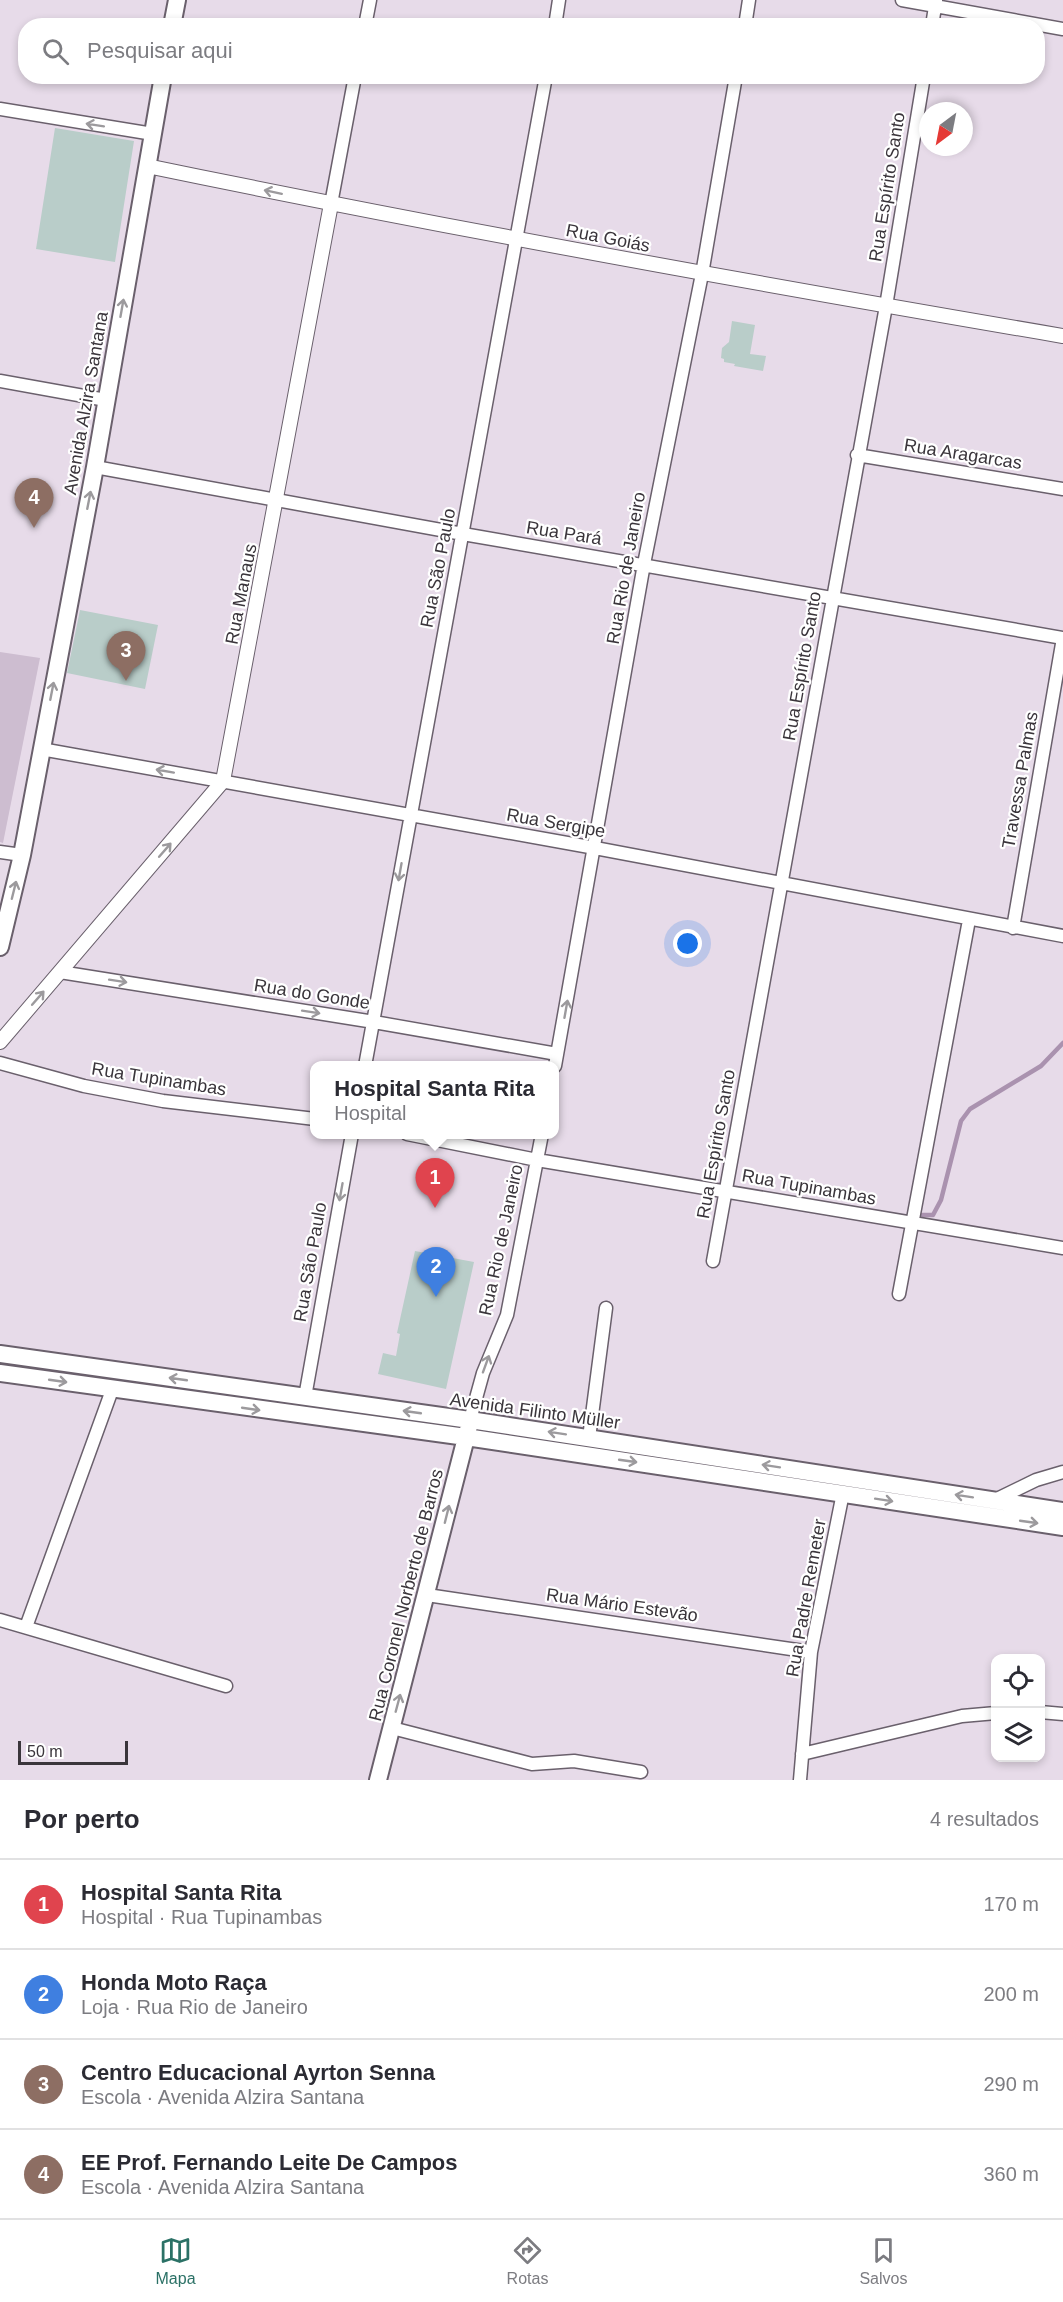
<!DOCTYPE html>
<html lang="pt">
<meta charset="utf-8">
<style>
:root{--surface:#fff;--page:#f2f2f3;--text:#2b2b33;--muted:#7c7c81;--line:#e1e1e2;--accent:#2b7166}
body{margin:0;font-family:Helvetica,sans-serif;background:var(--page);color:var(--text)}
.controls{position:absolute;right:18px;bottom:18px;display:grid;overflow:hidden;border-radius:12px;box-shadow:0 3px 9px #0003}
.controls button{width:54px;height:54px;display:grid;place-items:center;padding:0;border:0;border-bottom:2px solid var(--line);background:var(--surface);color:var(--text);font:30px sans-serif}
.compass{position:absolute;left:919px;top:102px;width:54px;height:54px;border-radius:50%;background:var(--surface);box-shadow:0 3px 9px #0003;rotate:212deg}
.scale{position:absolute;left:18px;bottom:15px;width:110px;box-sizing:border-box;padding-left:6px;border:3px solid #3a353b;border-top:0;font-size:16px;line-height:21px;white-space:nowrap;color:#3a353b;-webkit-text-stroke:4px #fff;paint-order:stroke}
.you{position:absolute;left:688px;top:944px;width:21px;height:21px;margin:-15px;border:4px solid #fff;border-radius:50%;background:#1a73e8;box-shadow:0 0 0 9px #1a73e833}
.badge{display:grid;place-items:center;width:39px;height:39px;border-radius:50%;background:var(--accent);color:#fff;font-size:20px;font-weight:700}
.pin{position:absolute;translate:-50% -50px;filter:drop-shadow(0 2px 3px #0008)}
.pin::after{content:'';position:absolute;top:32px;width:21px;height:18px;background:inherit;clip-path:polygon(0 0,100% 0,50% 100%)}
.popup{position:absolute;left:310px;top:1061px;width:249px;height:78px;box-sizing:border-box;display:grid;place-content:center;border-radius:12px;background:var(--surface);filter:drop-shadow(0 2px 4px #0005);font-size:20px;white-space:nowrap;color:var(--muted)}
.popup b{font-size:22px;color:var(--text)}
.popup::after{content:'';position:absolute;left:50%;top:100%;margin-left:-12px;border:12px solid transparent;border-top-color:var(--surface)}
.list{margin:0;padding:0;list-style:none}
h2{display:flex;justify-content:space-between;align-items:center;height:78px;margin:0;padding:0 24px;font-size:26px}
h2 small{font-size:20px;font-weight:400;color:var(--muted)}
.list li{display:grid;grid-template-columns:39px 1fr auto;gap:18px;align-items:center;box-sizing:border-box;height:90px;padding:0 24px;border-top:2px solid var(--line)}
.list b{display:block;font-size:22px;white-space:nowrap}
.list p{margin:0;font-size:20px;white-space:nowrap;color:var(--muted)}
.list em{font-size:20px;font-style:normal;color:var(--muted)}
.icon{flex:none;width:33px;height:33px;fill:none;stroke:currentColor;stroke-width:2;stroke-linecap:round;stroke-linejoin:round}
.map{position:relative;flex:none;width:1063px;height:1780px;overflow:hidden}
.search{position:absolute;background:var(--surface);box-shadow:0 3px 9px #0003;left:18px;right:18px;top:18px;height:66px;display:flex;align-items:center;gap:15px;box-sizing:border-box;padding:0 21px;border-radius:24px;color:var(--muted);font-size:22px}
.sheet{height:438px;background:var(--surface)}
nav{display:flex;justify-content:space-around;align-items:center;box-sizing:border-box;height:84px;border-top:2px solid var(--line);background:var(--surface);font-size:16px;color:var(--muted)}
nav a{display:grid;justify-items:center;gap:3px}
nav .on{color:var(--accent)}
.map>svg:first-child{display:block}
.green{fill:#cdbdd0}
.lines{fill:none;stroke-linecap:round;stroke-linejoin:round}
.stream{stroke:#aa92af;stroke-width:4.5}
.building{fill:#b9cdc9}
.minor-casing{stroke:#6a606c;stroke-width:15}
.tertiary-casing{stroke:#6a606c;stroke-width:16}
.secondary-casing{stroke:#6a606c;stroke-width:20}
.minor{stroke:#fff;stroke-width:12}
.tertiary{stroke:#fff;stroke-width:14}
.secondary{stroke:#fff;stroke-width:16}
.oneway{stroke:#9c9a9d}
.labels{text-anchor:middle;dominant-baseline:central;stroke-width:4.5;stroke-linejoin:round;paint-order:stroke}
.street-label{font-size:18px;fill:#3a353b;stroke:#fff}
</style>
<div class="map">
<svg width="1063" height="1780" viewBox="0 0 1063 1780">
<rect width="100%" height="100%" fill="#e7dbe9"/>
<!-- green -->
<path class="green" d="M0 652 40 658 3 843 0 842Z"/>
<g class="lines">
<!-- stream -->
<path class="stream" d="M922 1215H933L941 1200 961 1121 970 1109 1041 1066 1063 1043"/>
</g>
<!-- building -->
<path class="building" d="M55 128 134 141 115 262 36 249Z
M732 321 755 325 750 354 766 356 763 371 734 366 735 364 724 362V359L721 358 722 348 729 342Z
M80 610 158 625 145 689 67 673Z
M415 1251 474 1262 446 1389 378 1374 383 1353 396 1356 400 1334 397 1333Z"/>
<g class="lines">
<defs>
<path id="minor" d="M902 0 1063 29
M365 26 370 0
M555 26 559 0
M745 26 749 0
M932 26 936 0
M0 109 153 134
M331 204 355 76
M0 381 106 400
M857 455 1063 489
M95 467 463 534 1063 638
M41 749 595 848 1063 936
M0 852 22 855
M1013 928 1063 638
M60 972 374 1022 557 1054
M0 1063 84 1086 163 1101 315 1119
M365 1066 546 76
M555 1066 644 564 702 274 736 76
M407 1134 537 1160 1063 1248
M713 1261 886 306 924 76
M899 1294 969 920
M305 1397 352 1134
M470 1420 483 1373 507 1315 542 1134
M589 1438 606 1308
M995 1500 1036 1480 1063 1472
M427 1595 811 1652
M0 1620 226 1686
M26 1627 112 1390
M1040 1712 1063 1714
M392 1728 532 1764 574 1761 641 1772
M802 1754 962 1716 996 1713
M800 1780 811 1652 843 1493"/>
<path id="tertiary" d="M147 166C451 229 757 284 1063 336
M0 1042 223 781 331 204"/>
<path id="secondary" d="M172 26 177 0
M0 947 22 855 95 467 163 76
M0 1354 470 1420 1063 1511
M0 1373 466 1437 1063 1527
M378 1780 469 1426"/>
</defs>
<!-- minor casing -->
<use href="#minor" class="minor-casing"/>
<!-- tertiary casing -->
<use href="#tertiary" class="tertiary-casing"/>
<!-- secondary casing -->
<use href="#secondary" class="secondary-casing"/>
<!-- minor -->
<use href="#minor" class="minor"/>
<!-- tertiary -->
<use href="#tertiary" class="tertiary"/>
<!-- secondary -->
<use href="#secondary" class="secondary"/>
</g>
<!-- one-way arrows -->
<defs><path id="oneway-shaft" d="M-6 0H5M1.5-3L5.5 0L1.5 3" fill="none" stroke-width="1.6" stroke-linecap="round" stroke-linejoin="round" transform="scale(1.5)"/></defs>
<g class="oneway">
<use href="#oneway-shaft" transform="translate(95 125) rotate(-171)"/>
<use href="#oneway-shaft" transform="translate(273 192) rotate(-168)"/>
<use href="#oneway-shaft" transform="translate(122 308) rotate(-80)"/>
<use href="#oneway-shaft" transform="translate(89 500) rotate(-79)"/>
<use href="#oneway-shaft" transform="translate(52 691) rotate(-79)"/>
<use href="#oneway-shaft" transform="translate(165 771) rotate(-170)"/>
<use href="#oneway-shaft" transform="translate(165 850) rotate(-49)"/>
<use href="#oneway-shaft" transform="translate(400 872) rotate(100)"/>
<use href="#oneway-shaft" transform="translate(14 890) rotate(-76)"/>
<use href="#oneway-shaft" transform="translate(118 981) rotate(9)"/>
<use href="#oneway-shaft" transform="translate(38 998) rotate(-49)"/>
<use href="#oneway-shaft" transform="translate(566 1009) rotate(-80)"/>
<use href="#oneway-shaft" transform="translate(311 1012) rotate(9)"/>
<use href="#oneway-shaft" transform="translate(341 1192) rotate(100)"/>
<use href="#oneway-shaft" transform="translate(486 1364) rotate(-70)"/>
<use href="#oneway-shaft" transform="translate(178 1379) rotate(-172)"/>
<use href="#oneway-shaft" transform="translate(58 1381) rotate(8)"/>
<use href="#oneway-shaft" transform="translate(251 1409) rotate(8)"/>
<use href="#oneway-shaft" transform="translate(412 1412) rotate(-172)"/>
<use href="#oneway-shaft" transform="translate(557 1433) rotate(-171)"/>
<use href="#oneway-shaft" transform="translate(628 1461) rotate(8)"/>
<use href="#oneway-shaft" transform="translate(771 1466) rotate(-171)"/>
<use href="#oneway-shaft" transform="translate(964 1496) rotate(-171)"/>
<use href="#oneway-shaft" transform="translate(884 1500) rotate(9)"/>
<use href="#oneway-shaft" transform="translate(447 1514) rotate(-76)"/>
<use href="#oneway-shaft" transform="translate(1029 1522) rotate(8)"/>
<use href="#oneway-shaft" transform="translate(398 1703) rotate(-75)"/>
</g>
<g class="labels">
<!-- street labels -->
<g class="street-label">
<text transform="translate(887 187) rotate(-81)">Rua Espírito Santo</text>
<text transform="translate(608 238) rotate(11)">Rua Goiás</text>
<text transform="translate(86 403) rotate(-80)">Avenida Alzira Santana</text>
<text transform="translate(963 454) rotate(9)">Rua Aragarcas</text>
<text transform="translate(564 533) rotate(9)">Rua Pará</text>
<text transform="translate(438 568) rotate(-79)">Rua São Paulo</text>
<text transform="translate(626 568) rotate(-80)">Rua Rio de Janeiro</text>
<text transform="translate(241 594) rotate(-79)">Rua Manaus</text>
<text transform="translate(802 666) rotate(-80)">Rua Espírito Santo</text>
<text transform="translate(1020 780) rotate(-80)">Travessa Palmas</text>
<text transform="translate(556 823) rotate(10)">Rua Sergipe</text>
<text transform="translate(312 994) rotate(9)">Rua do Gonde</text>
<text transform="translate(159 1079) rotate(9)">Rua Tupinambas</text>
<text transform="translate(716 1144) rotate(-80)">Rua Espírito Santo</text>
<text transform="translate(809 1187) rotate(10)">Rua Tupinambas</text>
<text transform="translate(501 1240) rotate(-78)">Rua Rio de Janeiro</text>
<text transform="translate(310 1262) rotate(-80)">Rua São Paulo</text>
<text transform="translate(535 1411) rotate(8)">Avenida Filinto Müller</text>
<text transform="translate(406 1595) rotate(-76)">Rua Coronel Norberto de Barros</text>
<text transform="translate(806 1598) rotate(-80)">Rua Padre Remeter</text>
<text transform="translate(622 1605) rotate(8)">Rua Mário Estevão</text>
</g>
</g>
</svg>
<div class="controls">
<button><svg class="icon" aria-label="locate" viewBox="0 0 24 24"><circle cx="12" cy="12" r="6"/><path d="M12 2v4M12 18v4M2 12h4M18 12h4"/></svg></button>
<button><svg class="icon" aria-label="layers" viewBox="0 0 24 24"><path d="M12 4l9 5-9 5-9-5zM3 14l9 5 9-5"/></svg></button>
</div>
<svg class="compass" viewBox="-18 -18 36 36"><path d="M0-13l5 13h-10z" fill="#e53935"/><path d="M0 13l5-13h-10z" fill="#7c7c81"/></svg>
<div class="scale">50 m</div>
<div class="you"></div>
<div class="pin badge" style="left:435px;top:1208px;background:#e0444e">1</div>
<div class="popup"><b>Hospital Santa Rita</b>Hospital</div>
<div class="pin badge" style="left:436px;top:1297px;background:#3f7fe0">2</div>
<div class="pin badge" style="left:126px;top:681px;background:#8d6e63">3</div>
<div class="pin badge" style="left:34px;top:528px;background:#8d6e63">4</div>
<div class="search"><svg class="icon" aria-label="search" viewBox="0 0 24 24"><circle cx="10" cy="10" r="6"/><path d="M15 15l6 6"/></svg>Pesquisar aqui</div>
</div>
<section class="sheet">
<h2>Por perto<small>4 resultados</small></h2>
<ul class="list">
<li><span class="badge" style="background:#e0444e">1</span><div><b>Hospital Santa Rita</b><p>Hospital · Rua Tupinambas</p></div><em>170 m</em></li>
<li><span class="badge" style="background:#3f7fe0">2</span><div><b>Honda Moto Raça</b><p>Loja · Rua Rio de Janeiro</p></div><em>200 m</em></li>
<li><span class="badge" style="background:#8d6e63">3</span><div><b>Centro Educacional Ayrton Senna</b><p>Escola · Avenida Alzira Santana</p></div><em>290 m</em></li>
<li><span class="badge" style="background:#8d6e63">4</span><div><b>EE Prof. Fernando Leite De Campos</b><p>Escola · Avenida Alzira Santana</p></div><em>360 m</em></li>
</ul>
</section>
<nav>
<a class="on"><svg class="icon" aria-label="map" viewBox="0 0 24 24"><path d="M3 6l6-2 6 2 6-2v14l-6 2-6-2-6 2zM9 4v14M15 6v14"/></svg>Mapa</a>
<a><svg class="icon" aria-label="directions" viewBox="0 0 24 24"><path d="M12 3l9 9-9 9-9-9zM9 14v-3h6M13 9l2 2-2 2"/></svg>Rotas</a>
<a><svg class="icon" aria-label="saved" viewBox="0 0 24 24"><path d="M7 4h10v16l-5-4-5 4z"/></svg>Salvos</a>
</nav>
